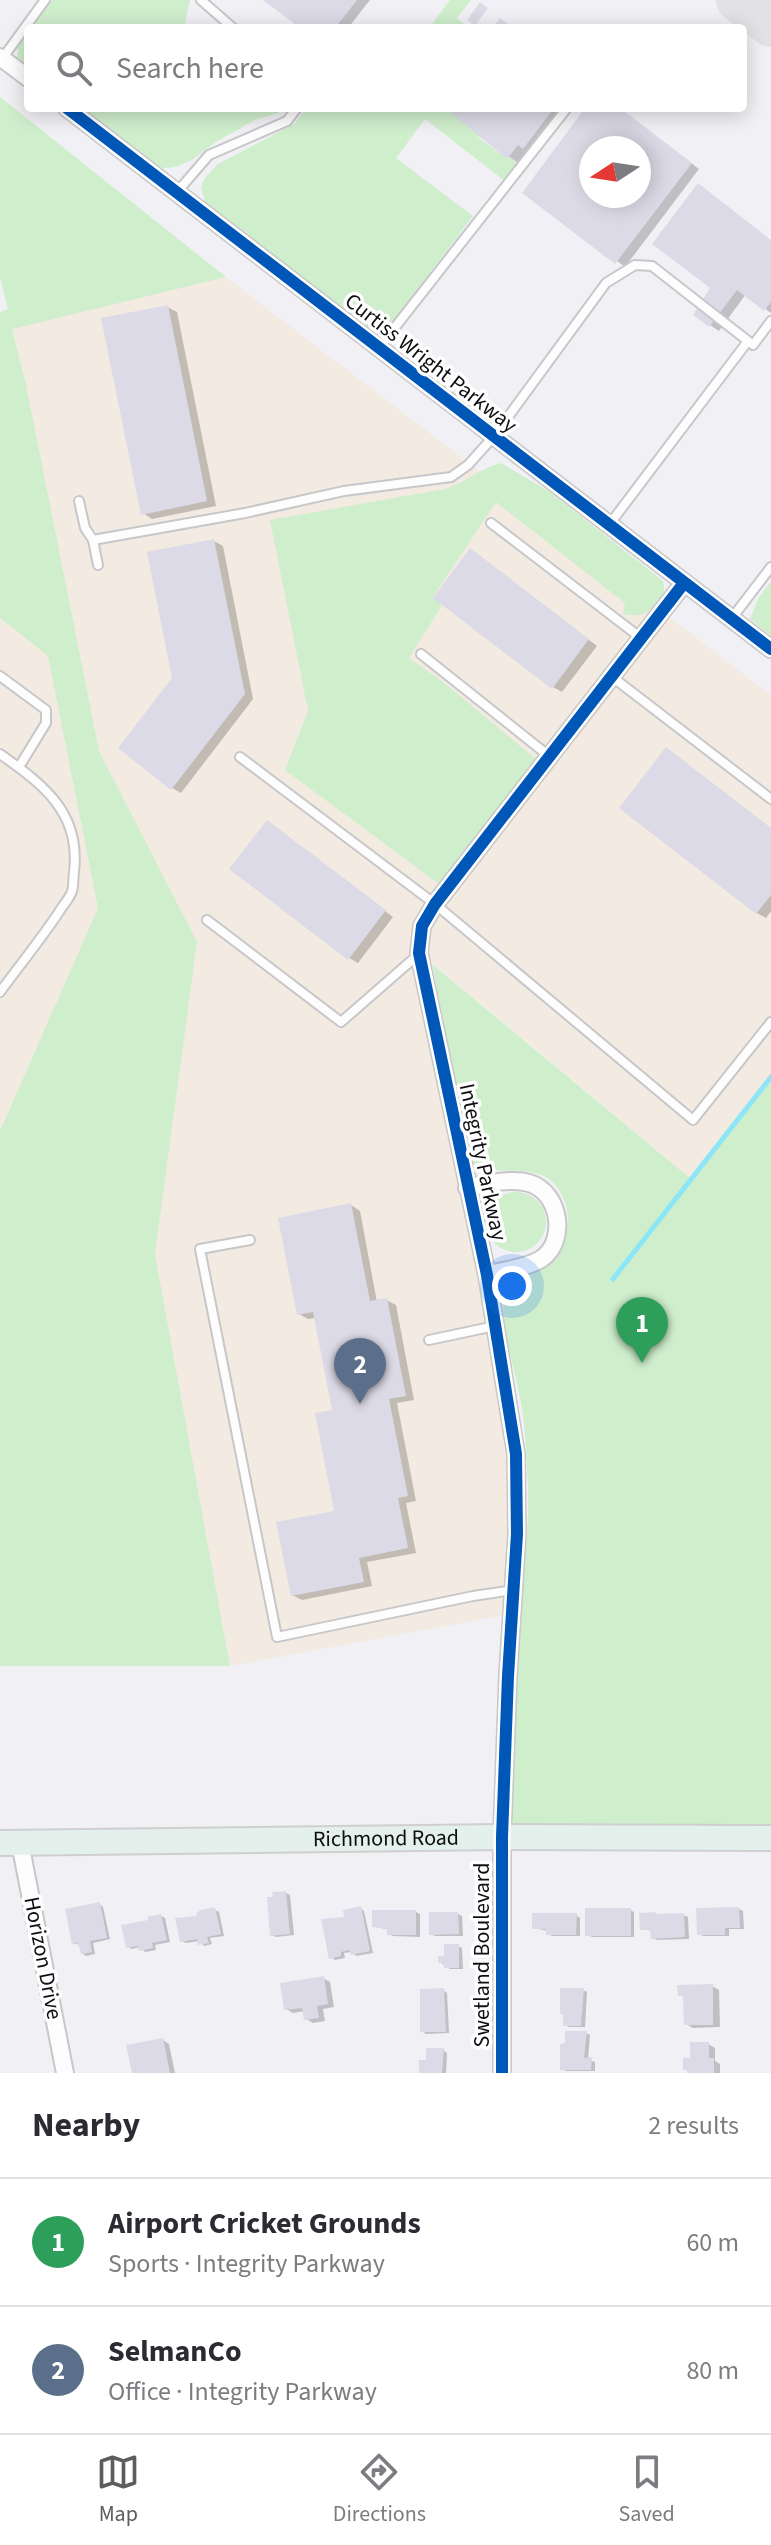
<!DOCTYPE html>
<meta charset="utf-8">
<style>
:root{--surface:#fff;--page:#f2f2f3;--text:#2b2b33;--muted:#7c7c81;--line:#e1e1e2;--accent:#5d5d60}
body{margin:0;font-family:"Source Sans 3",sans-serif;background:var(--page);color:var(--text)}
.compass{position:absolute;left:579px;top:136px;width:72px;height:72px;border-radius:50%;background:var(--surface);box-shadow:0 4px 20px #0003;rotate:258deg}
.you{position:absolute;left:512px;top:1286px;width:28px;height:28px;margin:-20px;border:6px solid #fff;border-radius:50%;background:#1a73e8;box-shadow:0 0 0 12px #1a73e833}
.badge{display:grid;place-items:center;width:52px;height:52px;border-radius:50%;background:var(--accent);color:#fff;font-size:26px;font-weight:700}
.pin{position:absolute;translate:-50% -66px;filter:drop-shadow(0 2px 4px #0008)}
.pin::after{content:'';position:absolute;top:42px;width:28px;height:24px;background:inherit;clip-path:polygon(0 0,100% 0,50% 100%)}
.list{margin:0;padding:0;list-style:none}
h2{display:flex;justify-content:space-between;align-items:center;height:104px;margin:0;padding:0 32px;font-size:34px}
h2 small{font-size:26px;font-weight:400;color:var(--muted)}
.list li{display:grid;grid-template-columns:52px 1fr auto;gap:24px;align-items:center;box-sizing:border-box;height:128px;padding:0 32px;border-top:2px solid var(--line)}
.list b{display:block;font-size:30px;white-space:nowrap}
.list p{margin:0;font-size:26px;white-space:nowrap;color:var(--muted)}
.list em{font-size:26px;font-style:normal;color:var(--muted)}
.icon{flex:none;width:44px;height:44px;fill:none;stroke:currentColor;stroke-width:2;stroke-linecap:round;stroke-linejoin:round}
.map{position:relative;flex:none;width:771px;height:2073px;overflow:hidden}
.search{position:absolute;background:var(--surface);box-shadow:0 4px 20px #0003;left:24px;right:24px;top:24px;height:88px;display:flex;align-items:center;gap:20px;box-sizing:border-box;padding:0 28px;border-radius:8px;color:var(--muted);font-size:30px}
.sheet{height:360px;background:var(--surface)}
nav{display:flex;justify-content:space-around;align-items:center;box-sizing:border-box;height:112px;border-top:2px solid var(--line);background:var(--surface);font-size:22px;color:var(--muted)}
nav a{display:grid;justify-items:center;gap:4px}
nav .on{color:var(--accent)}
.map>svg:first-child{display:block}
.commercial{fill:#f3eae2}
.green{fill:#cfeecc}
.shadow{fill:#0003;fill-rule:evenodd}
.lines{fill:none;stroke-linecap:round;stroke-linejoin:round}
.stream{stroke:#8ce6f7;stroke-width:5}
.taxiway{stroke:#e2e2e4;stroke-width:44}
.building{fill:#dcdae6;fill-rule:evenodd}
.lane-casing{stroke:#c7c7ca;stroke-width:12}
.street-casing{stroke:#c7c7ca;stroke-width:20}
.primary-casing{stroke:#cfcfd0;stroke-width:28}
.lane{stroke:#fdfdfe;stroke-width:8}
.street{stroke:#fdfdfe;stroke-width:16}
.primary{stroke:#e4f0eb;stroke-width:24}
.cycleway-casing{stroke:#fefeff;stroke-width:17}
.cycleway{stroke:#0057b8;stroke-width:12}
.labels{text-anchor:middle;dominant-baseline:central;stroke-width:7;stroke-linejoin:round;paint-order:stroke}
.street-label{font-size:22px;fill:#0e0e10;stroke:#fefeff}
</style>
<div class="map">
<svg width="771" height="2073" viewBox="0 0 771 2073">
<rect width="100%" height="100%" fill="#f1f1f5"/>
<!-- commercial -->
<path class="commercial" d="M226 277 771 695V1079L692 1180 421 954 516 1454 512 1614 230 1666 155 1254 197 942 99 751 12 328Z
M0 618 48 655 98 908 0 1131Z"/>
<!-- green -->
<path class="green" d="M52 0H190L185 23 192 28H31Z
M450 0H471L457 18 469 28H429Z
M28 32V66L17 57 18 46Z
M0 97 226 277 12 329 25 380 99 751 197 942 155 1254 230 1666H0V1131L98 908 48 656 0 618V312L8 309 0 278Z
M81 108H284L278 113 255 120 216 142 192 160 175 167 158 169Z
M307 108H446L478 134 477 136 507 159 509 157 519 165 506 182 425 119 396 158 473 216 388 328 370 332 205 202 201 187 204 179 218 164 294 124Z
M501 463 550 492 663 581 665 595C652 610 644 619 623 614L625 603 496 502 433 597 442 605 409 658 443 682 537 760 439 884 285 770 308 711 270 520 445 489C466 482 481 468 501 463Z
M771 582V636L750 619 759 597Z
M432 964 692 1180 771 1079V1838L502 1837C506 1820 512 1802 513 1784 518 1740 512 1695 515 1651 520 1590 532 1530 527 1469 526 1447 525 1424 521 1403 516 1375 507 1347 504 1320 503 1310 503 1292 509 1284 514 1276 527 1275 536 1271 563 1260 575 1228 564 1200 546 1152 494 1184 471 1161Z
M486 1222a30 30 0 1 1 60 0a30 30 0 1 1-60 0Z"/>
<!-- shadow -->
<path class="shadow" d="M267 0H370L348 28H303Z
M449 108H567L533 152 528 149 518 163 479 136Z
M588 108H619L699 169 625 267 525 192ZM591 148H639V196H591Z
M771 240V313L746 294 719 331 710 325Z
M167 307 177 312 216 506 152 519 143 513Z
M214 541 223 546 253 699 181 793 172 788 174 678Z
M479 556 597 646 562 692 553 687Z
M622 808 771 829V911L766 918 757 913Z
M276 828 393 917 358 963 349 958Z
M351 1205 360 1211 377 1302 386 1300 396 1305 414 1400 397 1403 416 1501 406 1503 416 1553 367 1562 372 1586 302 1600 292 1595 337 1512 334 1412 316 1318 308 1319 299 1314Z
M286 1893 290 1895 294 1935 276 1937 272 1935Z
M99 1904 103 1907 110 1939 93 1943 95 1954 86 1956 82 1953 80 1945 73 1943Z
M360 1908 364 1911 373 1953 356 1956 352 1952 344 1953 345 1958 335 1960 331 1957 347 1919Z
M739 1909 743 1911 744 1929H729V1936H703L699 1934Z
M215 1910 219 1912 224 1936 210 1938 212 1944 204 1946 200 1941 186 1943 182 1941 199 1918Z
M630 1910 634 1912V1937H592L588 1935Z
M416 1912 420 1914V1937L393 1936 389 1934V1930L374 1926Z
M458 1914 462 1916 463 1936H435L431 1934Z
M576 1915 580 1918V1936H552L548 1934V1931L534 1928Z
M684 1915 688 1917 689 1939 657 1940 653 1938 652 1931 642 1929Z
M161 1916 165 1918 170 1942 155 1945 156 1950 145 1952 140 1947 132 1949 128 1947 150 1922Z
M458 1946 462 1948 463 1969H450L440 1962Z
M323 1978 330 1982 334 2007 323 2009 325 2021 313 2023 306 2019 305 2011 293 2013 286 2009Z
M712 1986 719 1990 720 2027 693 2028 686 2024 685 1998 680 1995Z
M443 1990 447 1993 449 2033 426 2034 422 2031Z
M583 1990 587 1992 585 2027H569L565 2025Z
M586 2033 590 2035 588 2060 595 2062V2071H566L562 2069Z
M163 2040 169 2044 175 2073H134Z
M708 2044 715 2048V2061L720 2064V2073H689L692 2060Z
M443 2050 447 2053 446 2073H421L428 2062Z"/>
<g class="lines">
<!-- stream -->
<path class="stream" d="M613 1279 771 1077"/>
<!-- taxiway -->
<path class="taxiway" d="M738 0 771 25"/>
</g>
<!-- building -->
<path class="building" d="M263 0H357L335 28H300Z
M480 2 488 8 475 26 467 20Z
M500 18 514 28H492Z
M445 108H554L523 149 518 145 507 159Z
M585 108H620L692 163 615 264 522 193ZM591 148H639V196H591Z
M698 183 771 240V302L764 311 737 290 709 327 693 315 710 288 652 244Z
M168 305 207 501 141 515 101 318Z
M214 539 245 694 171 790 118 748 172 678 147 552Z
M470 548 589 639 552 689 433 598Z
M666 747 771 828V895L756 914 619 808Z
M267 820 386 910 348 960 229 869Z
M351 1203 370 1301 387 1298 406 1396 389 1399 408 1496 398 1498 408 1548 359 1558 364 1582 291 1596 276 1522 334 1511 315 1413 332 1410 313 1312 297 1315 278 1218Z
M286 1891 290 1934 270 1936 267 1897H273L272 1892Z
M100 1902 107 1938 90 1941 92 1952 81 1954 78 1943 72 1944 65 1909Z
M361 1906 370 1951 351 1955 349 1950 341 1952V1956L329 1959 321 1919 344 1917 343 1910Z
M215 1907 221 1934 207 1937 209 1943 198 1945 197 1939 180 1942 175 1918 197 1916 196 1913 201 1910Z
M739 1907 740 1928H725V1935H697L696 1908Z
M585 1908H631V1936H585Z
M372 1910H416V1935H387V1929L372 1927Z
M429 1912H458L459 1934 429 1935Z
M656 1912V1914L684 1913 685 1937 651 1939 650 1930H640L639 1913Z
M532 1913H577L576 1935H546V1929H532Z
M161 1914 167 1940 152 1943 153 1948 139 1951 138 1946 126 1948 121 1925 148 1920 147 1917Z
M444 1944H459V1968H444V1963H438V1956H444Z
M324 1976 328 2004 317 2006 319 2018 304 2020 302 2008 284 2010 280 1983Z
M713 1984V2025H684L683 1996H678L677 1985Z
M444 1988 446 2032H420V1989Z
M560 1988H584L581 2026H563V2014H560Z
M565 2031H587L584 2058 592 2057 591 2070H560V2044L565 2043Z
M163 2038 170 2073H132L126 2045Z
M690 2042H709V2058H714V2073H687V2070H683V2058H690Z
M426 2048H444L442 2073H419V2060H426Z"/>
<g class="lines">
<defs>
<path id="lane" d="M201 0 233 28
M2 59 45 0
M177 192 209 155 287 121 297 108
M748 341 753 345 771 321
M378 349 567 108
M79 501 85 528 93 540 98 565
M491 523 641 638
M93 540 245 513 344 491 451 477 468 465 494 436 606 283 635 265 652 266 748 341 609 525
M732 618 771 567
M421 654 549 756
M0 676 46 710V723L19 767
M611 676 771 799
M0 754C44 785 81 813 74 872 73 878 74 885 72 891 70 898 63 905 59 912 41 939 20 965 0 992
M240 757 435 904 693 1120 771 1022
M207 920 341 1022 419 954
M250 1240 200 1249 277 1637 473 1596 513 1590
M429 1340 495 1326"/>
<path id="street" d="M0 57 28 78
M67 108 771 649
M467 1188C483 1184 513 1178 529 1183 560 1192 568 1241 541 1259 527 1268 503 1270 487 1275
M20 1843 65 2073
M502 2073V1837L508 1676 517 1534 516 1454 487 1275 419 953 422 926 435 904 684 583"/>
<g id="primary">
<path id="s1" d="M0 1843 502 1837 771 1838"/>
</g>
</defs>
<!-- lane casing -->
<use href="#lane" class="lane-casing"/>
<!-- street casing -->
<use href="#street" class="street-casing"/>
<!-- primary casing -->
<use href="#primary" class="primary-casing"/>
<!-- lane -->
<use href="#lane" class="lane"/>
<!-- street -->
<use href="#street" class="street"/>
<!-- primary -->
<use href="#primary" class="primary"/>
<defs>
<path id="cycleway" d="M67 108 771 649
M502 2073V1837L508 1676 517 1534 516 1454 487 1275 419 953 422 926 435 904 684 583"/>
</defs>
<!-- cycleway casing -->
<use href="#cycleway" class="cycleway-casing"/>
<!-- cycleway -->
<use href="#cycleway" class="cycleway"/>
</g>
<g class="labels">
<!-- street labels -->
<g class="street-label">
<text transform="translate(431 363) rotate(38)">Curtiss Wright Parkway</text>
<text transform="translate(483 1162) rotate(78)">Integrity Parkway</text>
<text stroke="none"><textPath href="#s1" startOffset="386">Richmond Road</textPath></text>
<text transform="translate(482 1955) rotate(-90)">Swetland Boulevard</text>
<text transform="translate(43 1958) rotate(79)">Horizon Drive</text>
</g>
</g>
</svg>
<svg class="compass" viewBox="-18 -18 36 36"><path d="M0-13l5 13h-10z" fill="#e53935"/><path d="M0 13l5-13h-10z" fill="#7c7c81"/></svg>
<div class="you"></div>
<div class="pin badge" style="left:642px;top:1363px;background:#2e9e5b">1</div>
<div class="pin badge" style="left:360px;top:1404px;background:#5c6f8a">2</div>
<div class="search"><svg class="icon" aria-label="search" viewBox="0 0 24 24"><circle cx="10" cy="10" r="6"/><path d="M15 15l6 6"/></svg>Search here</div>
</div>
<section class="sheet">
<h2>Nearby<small>2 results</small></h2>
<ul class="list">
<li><span class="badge" style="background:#2e9e5b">1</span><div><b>Airport Cricket Grounds</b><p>Sports · Integrity Parkway</p></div><em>60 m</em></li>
<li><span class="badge" style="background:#5c6f8a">2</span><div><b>SelmanCo</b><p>Office · Integrity Parkway</p></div><em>80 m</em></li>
</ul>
</section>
<nav>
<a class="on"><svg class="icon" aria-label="map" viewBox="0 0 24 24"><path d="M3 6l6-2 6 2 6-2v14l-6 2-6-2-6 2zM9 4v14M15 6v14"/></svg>Map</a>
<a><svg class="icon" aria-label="directions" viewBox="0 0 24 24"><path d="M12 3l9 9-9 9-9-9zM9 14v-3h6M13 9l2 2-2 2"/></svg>Directions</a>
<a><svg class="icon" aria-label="saved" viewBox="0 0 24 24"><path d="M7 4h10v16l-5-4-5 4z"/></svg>Saved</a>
</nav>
